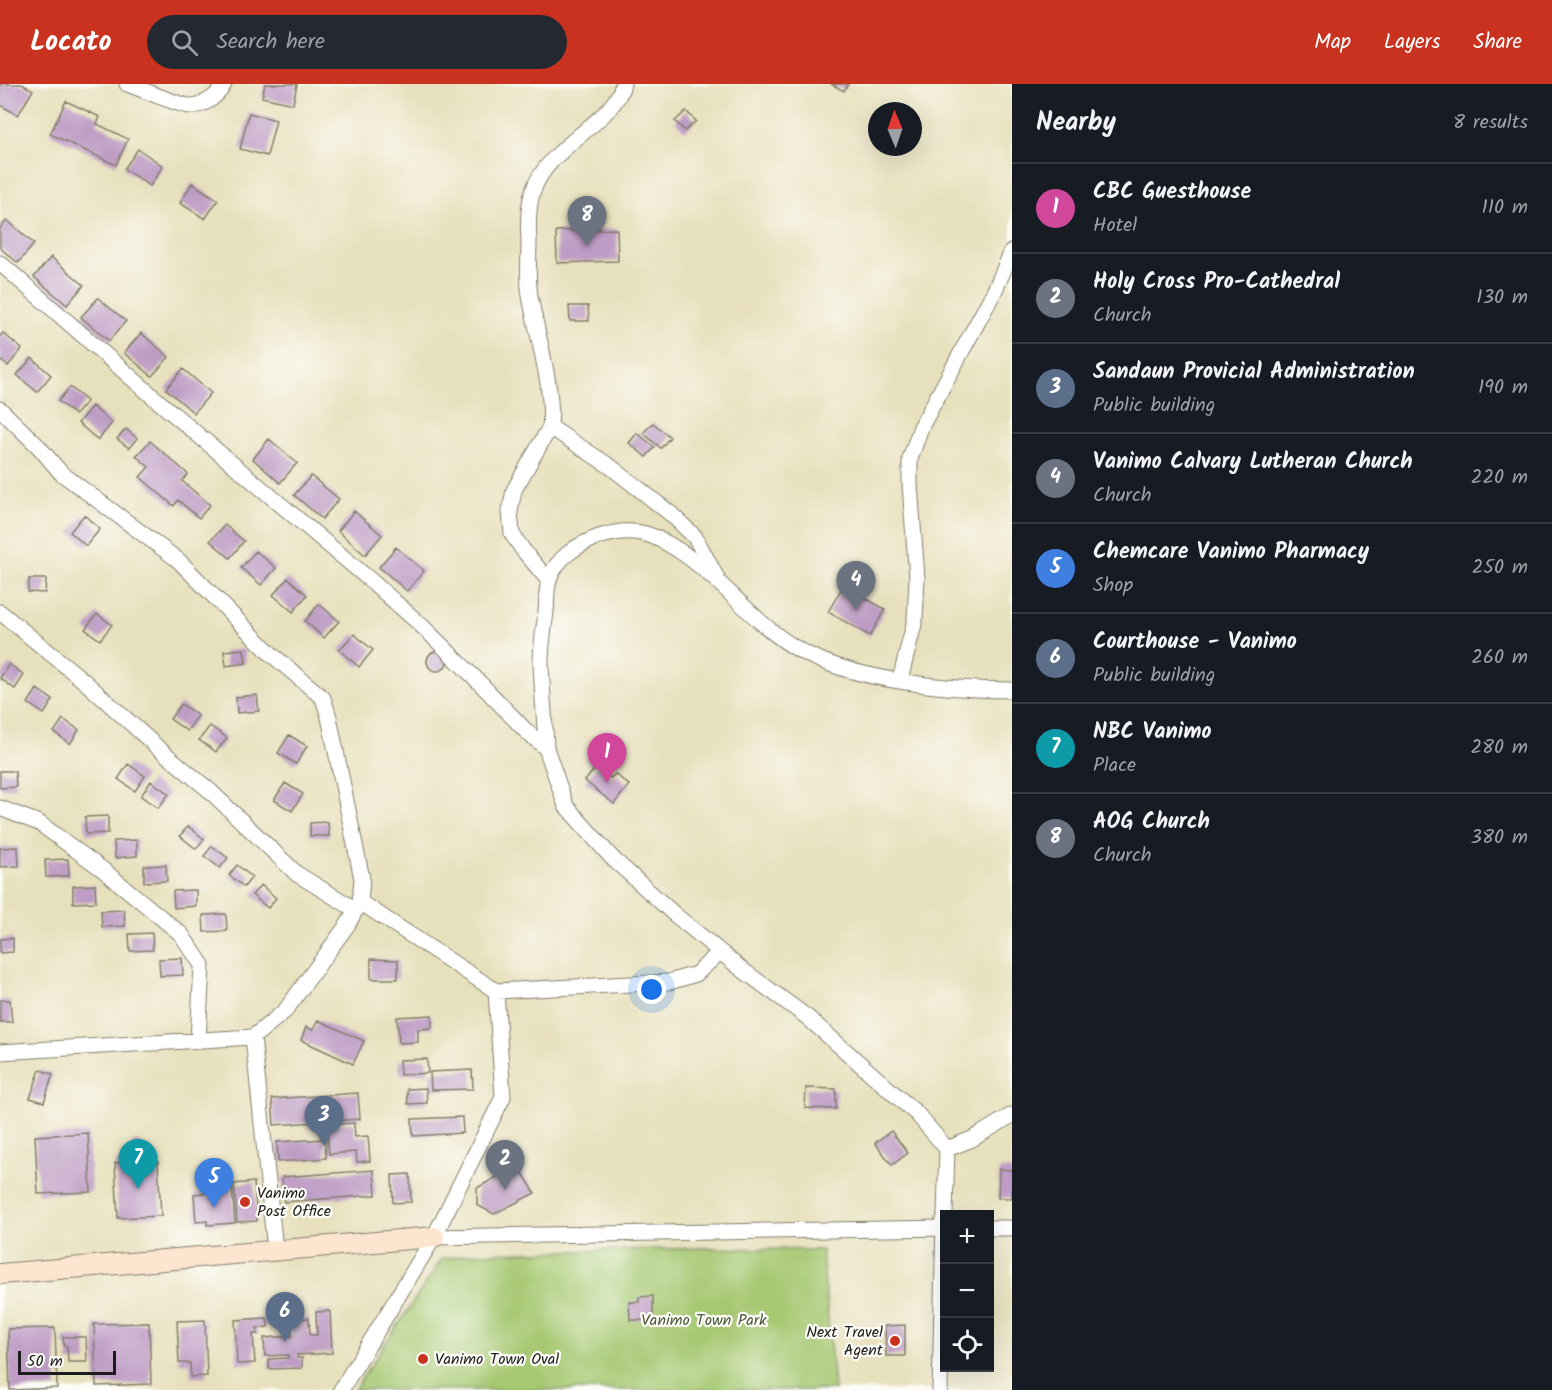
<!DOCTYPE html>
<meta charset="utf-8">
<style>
:root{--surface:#171b24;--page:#242831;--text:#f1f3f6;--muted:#9ea1a6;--line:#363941;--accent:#c8321e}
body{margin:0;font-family:Kalam,sans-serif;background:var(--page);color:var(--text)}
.controls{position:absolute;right:18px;bottom:18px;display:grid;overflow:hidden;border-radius:0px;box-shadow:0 6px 24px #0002}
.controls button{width:54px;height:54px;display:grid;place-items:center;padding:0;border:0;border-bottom:2px solid var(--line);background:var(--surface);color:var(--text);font:30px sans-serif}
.compass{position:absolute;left:868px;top:18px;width:54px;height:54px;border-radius:50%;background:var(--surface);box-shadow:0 6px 24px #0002;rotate:358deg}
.scale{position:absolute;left:18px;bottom:15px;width:98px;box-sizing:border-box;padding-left:6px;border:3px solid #1c1c1c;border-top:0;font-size:16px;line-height:21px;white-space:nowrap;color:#1c1c1c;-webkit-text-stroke:4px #fdfcf7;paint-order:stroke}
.you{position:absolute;left:652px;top:906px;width:21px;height:21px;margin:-15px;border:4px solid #fff;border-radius:50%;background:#1a73e8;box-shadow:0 0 0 9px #1a73e833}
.badge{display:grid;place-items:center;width:39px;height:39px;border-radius:50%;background:var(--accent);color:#fff;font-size:20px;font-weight:700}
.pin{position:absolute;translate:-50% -50px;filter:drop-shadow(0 2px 3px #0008)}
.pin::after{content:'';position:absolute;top:32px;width:21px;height:18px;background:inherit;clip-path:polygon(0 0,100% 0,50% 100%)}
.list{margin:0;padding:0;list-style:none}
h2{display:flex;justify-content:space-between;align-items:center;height:78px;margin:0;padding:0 24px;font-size:26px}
h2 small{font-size:20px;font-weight:400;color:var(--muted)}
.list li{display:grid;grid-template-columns:39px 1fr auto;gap:18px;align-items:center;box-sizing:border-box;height:90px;padding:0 24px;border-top:2px solid var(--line)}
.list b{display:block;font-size:22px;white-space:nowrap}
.list p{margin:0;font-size:20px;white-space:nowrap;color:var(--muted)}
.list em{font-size:20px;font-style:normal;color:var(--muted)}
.icon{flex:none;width:33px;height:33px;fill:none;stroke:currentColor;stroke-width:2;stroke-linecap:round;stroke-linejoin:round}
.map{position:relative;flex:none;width:1012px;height:1306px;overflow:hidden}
header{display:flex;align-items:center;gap:36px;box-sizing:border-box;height:84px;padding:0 30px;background:var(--accent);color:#fff}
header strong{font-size:28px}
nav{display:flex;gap:33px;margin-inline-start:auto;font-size:21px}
.search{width:420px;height:54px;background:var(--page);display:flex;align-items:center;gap:15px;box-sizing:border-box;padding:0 21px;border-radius:33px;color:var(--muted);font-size:22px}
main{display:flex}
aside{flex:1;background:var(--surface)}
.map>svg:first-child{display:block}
.green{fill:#a5c871;stroke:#607246;stroke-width:1.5}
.building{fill:#be9cc5}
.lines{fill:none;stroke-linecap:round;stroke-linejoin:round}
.street-casing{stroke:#827e6c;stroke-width:17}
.secondary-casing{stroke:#827e6c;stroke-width:22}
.street{stroke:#fff;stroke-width:15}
.secondary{stroke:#fde5d0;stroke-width:20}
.poi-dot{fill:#c8321e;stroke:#fdfcf7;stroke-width:2}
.labels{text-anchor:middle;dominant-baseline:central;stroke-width:4.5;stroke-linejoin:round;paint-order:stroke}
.poi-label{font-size:16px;fill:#1c1c1c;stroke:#fdfcf7;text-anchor:start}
.park-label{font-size:16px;fill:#4c583a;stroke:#fdfcf7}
</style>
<header>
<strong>Locato</strong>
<div class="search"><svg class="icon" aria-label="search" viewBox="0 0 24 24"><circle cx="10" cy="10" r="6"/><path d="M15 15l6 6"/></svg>Search here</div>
<nav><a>Map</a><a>Layers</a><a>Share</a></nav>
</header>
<main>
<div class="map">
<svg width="1012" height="1306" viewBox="0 0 1012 1306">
<rect width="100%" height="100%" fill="#fdfcf7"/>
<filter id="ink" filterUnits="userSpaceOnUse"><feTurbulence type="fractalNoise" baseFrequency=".0167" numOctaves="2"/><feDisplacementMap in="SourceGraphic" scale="12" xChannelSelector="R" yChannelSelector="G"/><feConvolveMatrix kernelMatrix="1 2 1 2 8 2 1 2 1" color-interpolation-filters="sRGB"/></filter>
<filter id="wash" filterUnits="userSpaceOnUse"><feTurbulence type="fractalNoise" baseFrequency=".008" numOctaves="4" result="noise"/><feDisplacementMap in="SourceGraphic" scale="24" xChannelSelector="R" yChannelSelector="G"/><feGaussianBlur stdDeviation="1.35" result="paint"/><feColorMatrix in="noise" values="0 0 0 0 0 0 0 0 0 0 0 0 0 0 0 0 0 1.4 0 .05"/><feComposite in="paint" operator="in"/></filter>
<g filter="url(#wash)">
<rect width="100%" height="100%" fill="#e7e0bc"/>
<!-- green -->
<path class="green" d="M708 1164 822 1166 834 1306H354L442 1175 476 1169Z"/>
<g id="blocks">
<!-- building -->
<path class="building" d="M0 0H22L33 6 18 31 0 21Z
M265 0H297L293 20 262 13Z
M831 0H848L844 7Z
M66 17 100 33 97 40 128 55 116 81 50 50Z
M686 27 696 37 685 47 675 37Z
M249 29 276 36 267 72 240 65Z
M138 65 163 82 150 102 124 85Z
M192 99 218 116 205 135 180 119Z
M7 136 34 160 18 179 0 164V144Z
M617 145 618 177 557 179 556 147Z
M51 173 84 201 67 221 34 193Z
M98 214 126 237 109 257 81 233Z
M569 222H588L589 237H570Z
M3 249 22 265 8 282 0 276V252Z
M141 249 169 273 152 292 124 269Z
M32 274 51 291 37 308 17 291Z
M183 285 211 309 194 329 166 305Z
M70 303 87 317 75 331 58 317Z
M92 322 112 339 98 356 78 339Z
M653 339 670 353 661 364 643 349Z
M126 345 137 354 129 364 117 355Z
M637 349 655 363 646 373 629 359Z
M269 355 297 379 280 399 253 375Z
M150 357 188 390 182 397 210 421 199 434 178 416 174 422 140 393 149 383 136 372Z
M311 392 339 415 322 435 294 411Z
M354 427 382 451 365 471 338 447Z
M84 431 100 445 86 462 70 448Z
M225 441 244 457 230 474 210 457Z
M396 463 424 487 407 507 379 483Z
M256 467 276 484 261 501 241 484Z
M288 494 307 511 293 528 273 511Z
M29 495H46L45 509 28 508Z
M843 502 885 525 870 552 828 528Z
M319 520 339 537 324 554 305 537Z
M97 530 112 541 100 556 85 545Z
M354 550 373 566 359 583 339 566Z
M244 565 246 579 226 582 224 567Z
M427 577a10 10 0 1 1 20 0a10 10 0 1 1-20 0Z
M9 580 24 591 15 605 0 594Z
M37 605 53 616 44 630 28 619Z
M257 611 259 627 237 629 236 613Z
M181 620 198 632 187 647 170 635Z
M63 635 79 646 70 660 54 648Z
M210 642 227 654 216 668 199 656Z
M289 651 307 662 296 680 278 669Z
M128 680 145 692 135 707 118 695Z
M597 682 611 694 615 690 629 701 614 720 585 697Z
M0 687H15L16 703 0 704Z
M151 697 169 710 158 724 141 712Z
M285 699 303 710 292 727 274 716Z
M108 732V749L86 750 85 733Z
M328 738 329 752H310V739Z
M188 742 204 755 196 765 180 752Z
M137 756V772L115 774 114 757Z
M212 762 228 774 220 784 204 772Z
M18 763 19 782 0 783V764Z
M68 775 69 792 46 793 45 776Z
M166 781 167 797 144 798V782Z
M237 781 252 793 244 803 229 791Z
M95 801 96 818 73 819V802Z
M261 801 276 814 268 824 252 811Z
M196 806V822L174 824 173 807Z
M124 826 125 842 102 843 101 827Z
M226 830 227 847 204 848 203 831Z
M152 849 153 866 130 867 129 850Z
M13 854V868L0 869V855Z
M182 874 183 891 160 892 159 875Z
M371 875 398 876V895H371Z
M0 916H10L12 938H0Z
M432 931V944L418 945V958L399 959 397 933Z
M318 936 364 957 353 980 301 956 306 943 313 946Z
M427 975 428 989 400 991 399 976Z
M40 986 53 990 44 1018 30 1014Z
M472 986 473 1005 431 1006 430 988Z
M426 1004 427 1019 408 1020 407 1005Z
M806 1004 836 1005V1025L805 1024Z
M358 1009 360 1035 274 1041 272 1015Z
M462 1033 463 1049 413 1052 412 1035Z
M354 1039 355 1053 368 1052 370 1077 357 1078 356 1068 329 1070 326 1041Z
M891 1047 908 1069 892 1081 875 1059Z
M88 1049 91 1108 38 1110 35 1052Z
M325 1055 326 1074 278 1078 277 1058Z
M133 1058H140V1065H146L147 1077H158L161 1132 118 1134 115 1079 127 1078V1066L133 1065Z
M518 1081 535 1109 494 1130 477 1121V1104Z
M999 1085 1012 1086V1114H998Z
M374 1086 376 1111 284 1118 282 1093Z
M410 1090 411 1118 393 1119 392 1091Z
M254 1098 257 1137 237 1138 234 1100Z
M232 1104 235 1139 207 1141V1137L196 1138 194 1110 206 1109 205 1106Z
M653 1212V1232L647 1233 646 1236H630L629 1218H639V1213Z
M330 1227 332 1269 297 1271V1274H302V1284L269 1285V1275L288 1274V1271L265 1272 264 1254 292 1252 291 1235 309 1234 310 1251H317L316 1228Z
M267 1234 268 1243 257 1244 258 1250H253L255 1279 237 1280 235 1236Z
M205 1236 207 1292 191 1293 190 1279H179L177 1237Z
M149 1239 151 1300 96 1302 94 1240Z
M905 1241V1272H886L885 1242Z
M55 1244 57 1304 10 1306 8 1245Z
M63 1253H86L87 1278H68L67 1262H64Z"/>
</g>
</g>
<g filter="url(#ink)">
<use href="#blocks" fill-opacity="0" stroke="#827e6c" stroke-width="1.5"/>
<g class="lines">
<defs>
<path id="street" d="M127 0C139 4 180 22 190 22 205 22 218 12 224 0
M0 179 165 323 376 501 423 543 474 593 528 649 546 664 566 722 612 774 674 830 740 884 807 933 917 1030 947 1065 945 1130
M0 325 39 363 61 389 178 476 270 569 323 614 329 633 362 795 360 818 348 840 285 927 253 953 0 968
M550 343 611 383 671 430 695 453 717 494
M549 497 523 466 512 450 510 427 514 406 550 343C554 305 537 251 530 212 527 194 529 175 529 157 528 141 528 121 533 107 548 61 614 39 623 0
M0 528 84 597 157 663 209 706 297 790 356 826
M900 596 915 536 917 494 910 401V375L921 343 995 206 1012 167
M546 664C545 636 542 607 541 578 541 561 544 544 546 528 547 518 546 506 549 496 556 474 578 460 599 453 634 441 655 450 684 470 725 498 755 541 799 566 854 597 949 606 1012 606
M0 724 39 739 102 785 181 850 202 881 198 957
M496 907 669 898 696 890 720 868
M253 953 275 1166
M947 1065 972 1055 1012 1031
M990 1144H1012
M434 1153 945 1144
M341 1306 434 1153 503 1013 496 907 360 818
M940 1306 944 1135"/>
<path id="secondary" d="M0 1190 434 1153"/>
</defs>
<!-- street casing -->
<use href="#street" class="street-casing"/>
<!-- secondary casing -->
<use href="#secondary" class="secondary-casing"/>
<!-- street -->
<use href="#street" class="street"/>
<!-- secondary -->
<use href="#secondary" class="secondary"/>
</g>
</g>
<!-- markers -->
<g class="poi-dot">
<circle cx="245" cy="1118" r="6"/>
<circle cx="895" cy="1257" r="6"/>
<circle cx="423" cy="1275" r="6"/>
</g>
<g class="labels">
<!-- poi labels -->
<g class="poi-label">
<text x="257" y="1109">Vanimo<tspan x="257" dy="18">Post Office</tspan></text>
<text x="883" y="1248" text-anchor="end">Next Travel<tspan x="883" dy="18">Agent</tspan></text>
<text x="435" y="1275">Vanimo Town Oval</text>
</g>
<!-- park labels -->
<g class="park-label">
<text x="704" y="1236">Vanimo Town Park</text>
</g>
</g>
</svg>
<div class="controls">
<button>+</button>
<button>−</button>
<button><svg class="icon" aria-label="locate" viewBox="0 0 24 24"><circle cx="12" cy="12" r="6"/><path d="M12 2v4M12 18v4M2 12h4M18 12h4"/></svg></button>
</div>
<svg class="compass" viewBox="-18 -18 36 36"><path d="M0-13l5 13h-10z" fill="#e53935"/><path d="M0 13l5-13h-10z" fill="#9ea1a6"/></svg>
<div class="scale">50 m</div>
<div class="you"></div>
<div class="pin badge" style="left:607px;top:699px;background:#d1479c">1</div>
<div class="pin badge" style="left:505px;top:1106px;background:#6b7280">2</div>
<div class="pin badge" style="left:324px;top:1062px;background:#5c6f8a">3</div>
<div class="pin badge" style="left:856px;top:527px;background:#6b7280">4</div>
<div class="pin badge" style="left:214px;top:1124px;background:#3f7fe0">5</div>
<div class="pin badge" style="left:285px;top:1258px;background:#5c6f8a">6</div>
<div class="pin badge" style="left:138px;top:1105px;background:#0f9aa8">7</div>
<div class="pin badge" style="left:587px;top:162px;background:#6b7280">8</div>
</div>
<aside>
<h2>Nearby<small>8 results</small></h2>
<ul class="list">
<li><span class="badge" style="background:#d1479c">1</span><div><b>CBC Guesthouse</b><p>Hotel</p></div><em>110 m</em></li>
<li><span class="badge" style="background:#6b7280">2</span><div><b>Holy Cross Pro-Cathedral</b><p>Church</p></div><em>130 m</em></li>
<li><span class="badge" style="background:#5c6f8a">3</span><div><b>Sandaun Provicial Administration</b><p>Public building</p></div><em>190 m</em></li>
<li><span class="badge" style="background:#6b7280">4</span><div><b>Vanimo Calvary Lutheran Church</b><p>Church</p></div><em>220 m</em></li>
<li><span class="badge" style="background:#3f7fe0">5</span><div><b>Chemcare Vanimo Pharmacy</b><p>Shop</p></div><em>250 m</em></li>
<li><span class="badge" style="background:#5c6f8a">6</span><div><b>Courthouse - Vanimo</b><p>Public building</p></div><em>260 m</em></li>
<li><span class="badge" style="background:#0f9aa8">7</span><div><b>NBC Vanimo</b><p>Place</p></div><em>280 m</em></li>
<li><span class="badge" style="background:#6b7280">8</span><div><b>AOG Church</b><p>Church</p></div><em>380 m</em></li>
</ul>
</aside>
</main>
